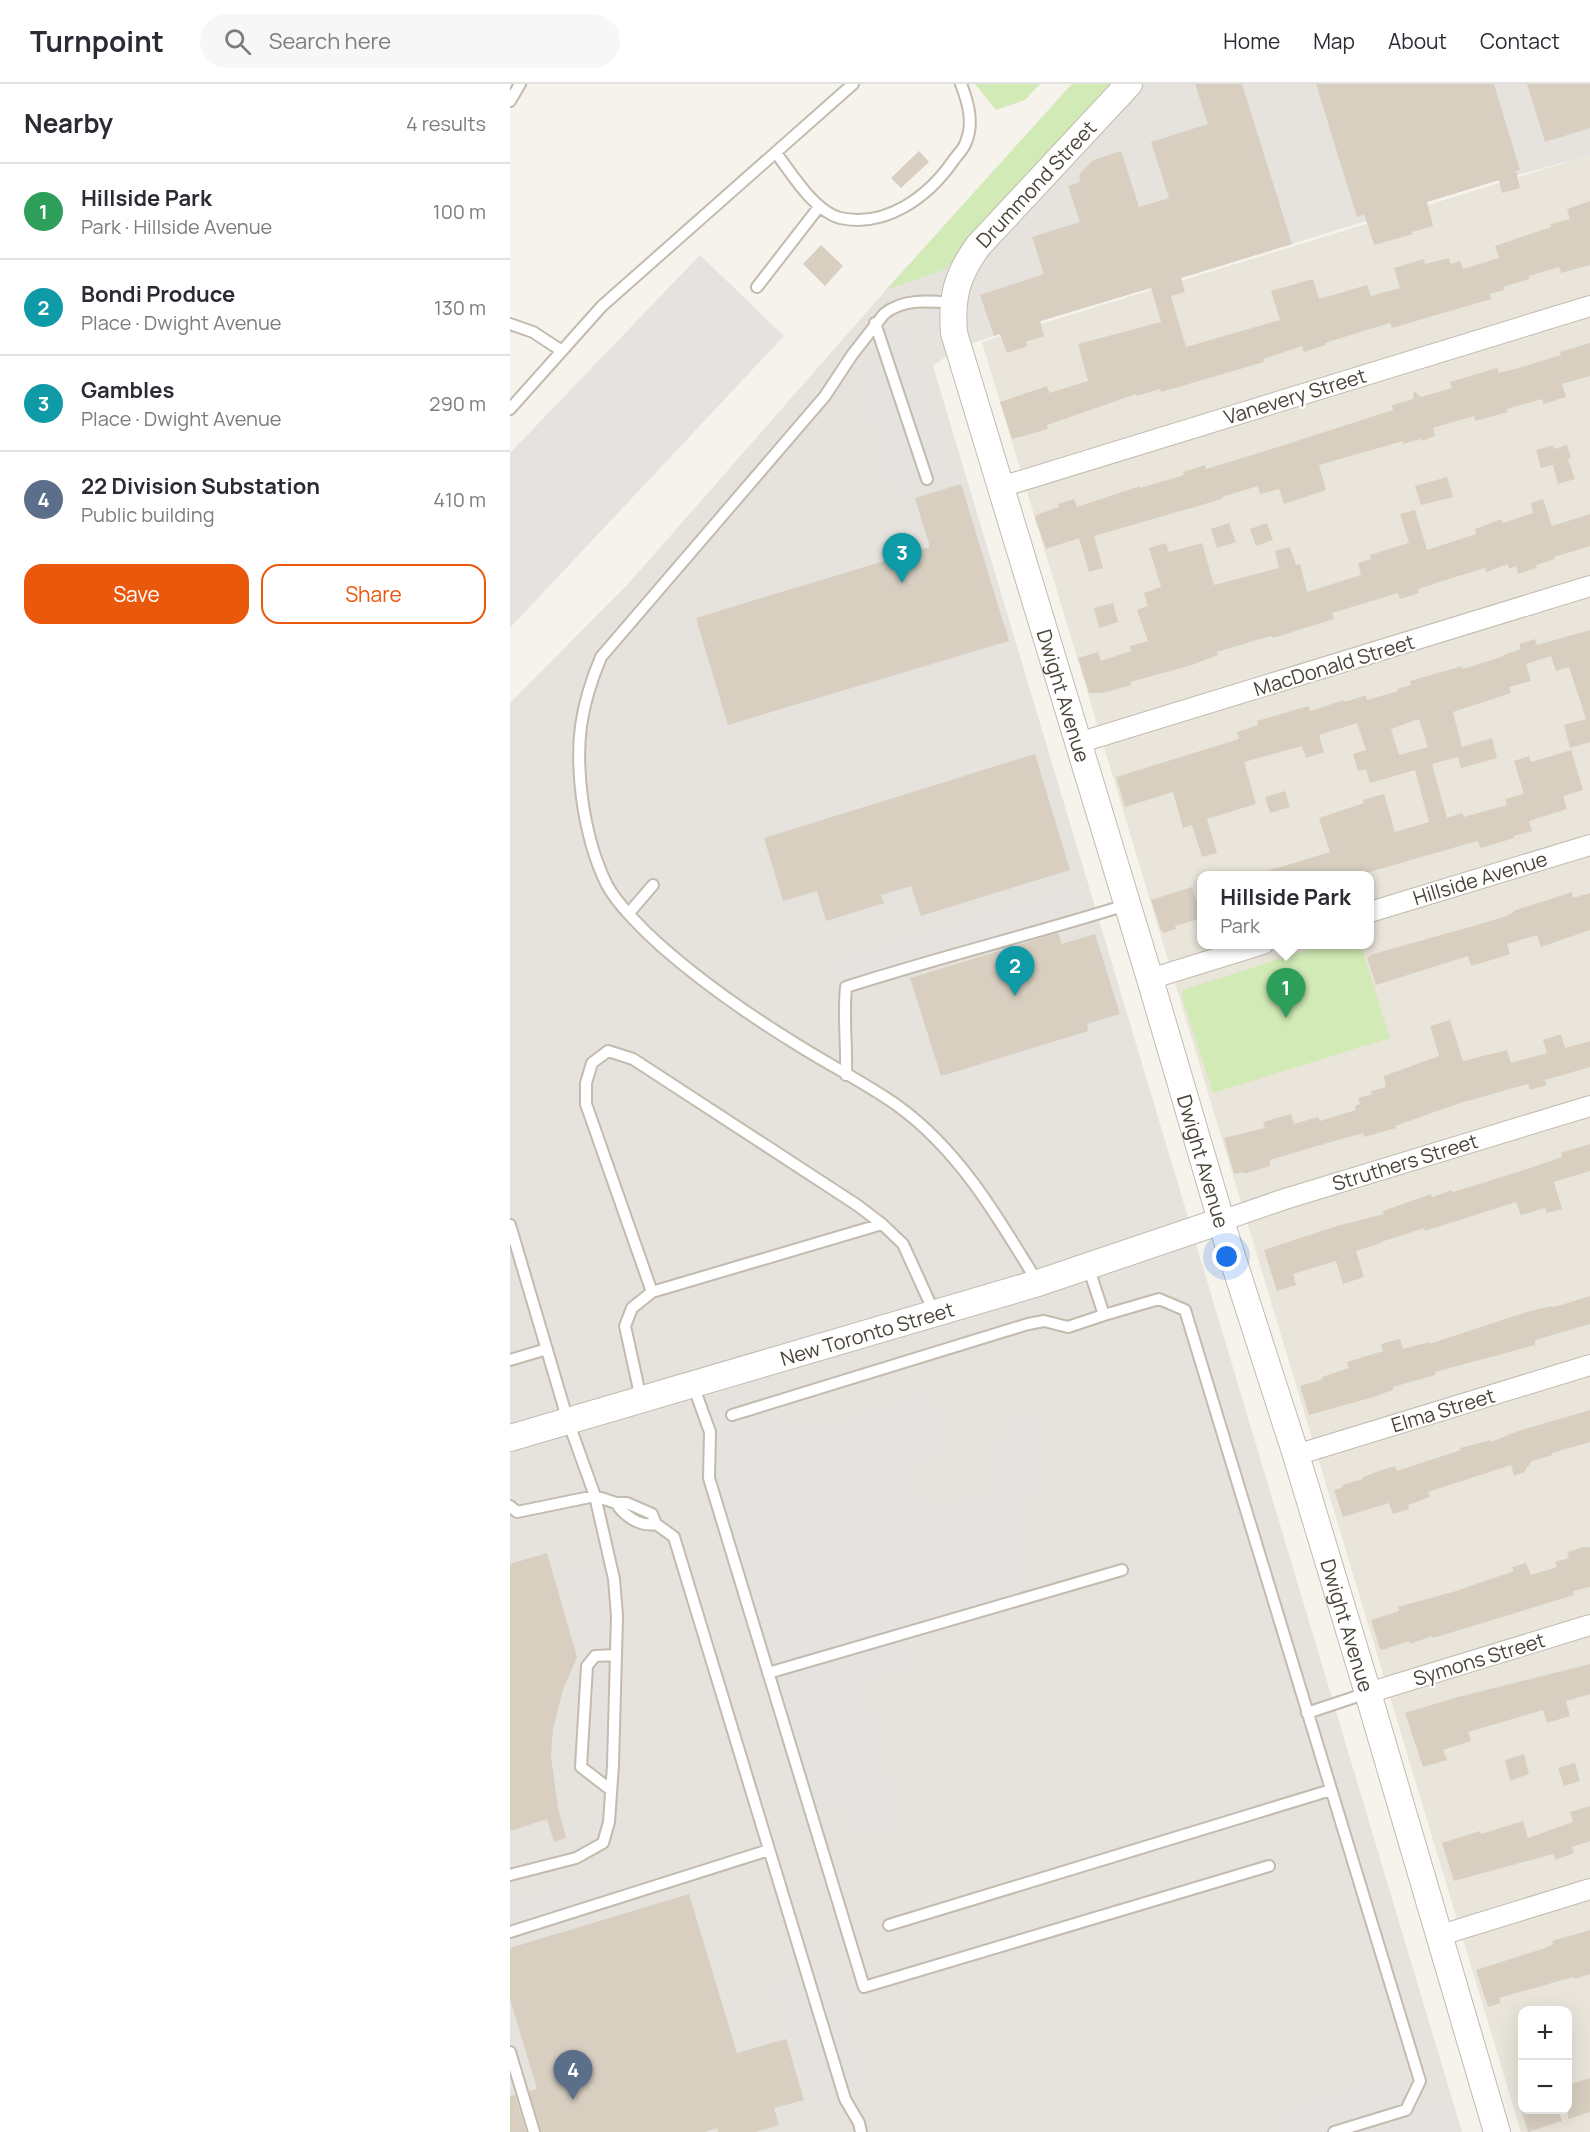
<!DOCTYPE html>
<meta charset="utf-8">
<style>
:root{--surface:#fff;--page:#f7f7f7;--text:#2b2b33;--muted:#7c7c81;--line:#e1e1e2;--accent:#ea580c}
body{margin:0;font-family:Manrope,sans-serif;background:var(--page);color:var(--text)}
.controls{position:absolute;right:18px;bottom:18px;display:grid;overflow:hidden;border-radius:12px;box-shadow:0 6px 24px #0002}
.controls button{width:54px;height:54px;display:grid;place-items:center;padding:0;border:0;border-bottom:2px solid var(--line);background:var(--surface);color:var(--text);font:30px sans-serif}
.you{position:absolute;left:717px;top:1173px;width:21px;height:21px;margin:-15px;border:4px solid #fff;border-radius:50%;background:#1a73e8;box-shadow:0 0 0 9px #1a73e833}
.badge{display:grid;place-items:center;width:39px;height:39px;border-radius:50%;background:var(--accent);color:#fff;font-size:20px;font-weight:700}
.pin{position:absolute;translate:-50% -50px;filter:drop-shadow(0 2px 3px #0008)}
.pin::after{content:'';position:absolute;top:32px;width:21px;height:18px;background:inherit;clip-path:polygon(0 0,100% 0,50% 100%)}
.popup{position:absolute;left:687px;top:787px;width:177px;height:78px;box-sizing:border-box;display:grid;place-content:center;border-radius:12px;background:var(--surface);filter:drop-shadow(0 2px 4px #0005);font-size:20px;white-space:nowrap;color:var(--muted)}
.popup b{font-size:22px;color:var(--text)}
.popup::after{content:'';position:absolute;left:50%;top:100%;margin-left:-12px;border:12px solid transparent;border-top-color:var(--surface)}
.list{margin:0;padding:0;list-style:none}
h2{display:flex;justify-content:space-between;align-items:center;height:78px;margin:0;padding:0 24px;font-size:26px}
h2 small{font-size:20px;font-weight:400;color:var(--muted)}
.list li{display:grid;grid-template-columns:39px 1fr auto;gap:18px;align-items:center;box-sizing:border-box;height:96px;padding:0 24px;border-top:2px solid var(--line)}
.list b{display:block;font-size:22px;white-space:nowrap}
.list p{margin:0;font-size:20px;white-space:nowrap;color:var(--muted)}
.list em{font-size:20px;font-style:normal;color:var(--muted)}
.actions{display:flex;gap:12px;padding:18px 24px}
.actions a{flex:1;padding:14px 0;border:2px solid var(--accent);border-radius:18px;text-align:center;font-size:21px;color:var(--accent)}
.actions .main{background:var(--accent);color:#fff}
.icon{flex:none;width:33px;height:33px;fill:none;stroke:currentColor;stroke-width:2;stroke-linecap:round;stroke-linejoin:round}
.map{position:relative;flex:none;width:1080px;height:2048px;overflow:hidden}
header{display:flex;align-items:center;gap:36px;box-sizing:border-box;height:84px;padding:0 30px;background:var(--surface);border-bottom:2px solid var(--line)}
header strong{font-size:28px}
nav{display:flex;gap:33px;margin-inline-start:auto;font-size:21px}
.search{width:420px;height:54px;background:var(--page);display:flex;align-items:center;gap:15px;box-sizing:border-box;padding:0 21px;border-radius:33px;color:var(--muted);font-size:22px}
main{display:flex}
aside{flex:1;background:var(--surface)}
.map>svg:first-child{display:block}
.residential{fill:#eae5da;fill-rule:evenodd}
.industrial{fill:#e6e2dd}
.green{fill:#d2eab5}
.parking{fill:#e5e3e0}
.building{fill:#d8cfc1;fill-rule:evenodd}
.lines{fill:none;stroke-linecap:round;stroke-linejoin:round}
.service-casing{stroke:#c2bbae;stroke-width:14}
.minor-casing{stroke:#c2bbae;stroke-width:22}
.tertiary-casing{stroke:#c2bbae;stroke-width:28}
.service{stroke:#fff;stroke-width:10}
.minor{stroke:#fff;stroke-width:20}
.tertiary{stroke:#fff;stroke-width:26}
.labels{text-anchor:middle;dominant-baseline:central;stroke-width:4.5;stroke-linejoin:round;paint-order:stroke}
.street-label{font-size:20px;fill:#4b4439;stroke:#fff}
</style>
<header>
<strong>Turnpoint</strong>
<div class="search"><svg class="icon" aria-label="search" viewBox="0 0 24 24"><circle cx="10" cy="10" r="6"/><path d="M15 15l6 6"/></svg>Search here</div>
<nav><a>Home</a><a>Map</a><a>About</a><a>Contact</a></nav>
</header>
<main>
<aside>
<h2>Nearby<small>4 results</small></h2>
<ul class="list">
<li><span class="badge" style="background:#2e9e5b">1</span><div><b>Hillside Park</b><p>Park · Hillside Avenue</p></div><em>100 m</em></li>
<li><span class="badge" style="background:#0f9aa8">2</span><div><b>Bondi Produce</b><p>Place · Dwight Avenue</p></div><em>130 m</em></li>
<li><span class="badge" style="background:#0f9aa8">3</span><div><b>Gambles</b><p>Place · Dwight Avenue</p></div><em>290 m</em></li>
<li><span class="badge" style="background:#5c6f8a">4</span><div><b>22 Division Substation</b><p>Public building</p></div><em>410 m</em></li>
</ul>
<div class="actions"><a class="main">Save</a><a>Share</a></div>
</aside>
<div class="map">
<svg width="1080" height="2048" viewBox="0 0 1080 2048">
<rect width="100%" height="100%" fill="#f6f3ec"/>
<!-- residential -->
<path class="residential" d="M1080 71V2048H1011L472 258ZM692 792H860V860H692ZM1012 1926H1058V2026H1012Z"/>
<!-- industrial -->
<path class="industrial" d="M562 0H1080V71L969 102 484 252 448 264 423 282 952 2048H0V619L118 500 376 206Z"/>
<!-- green -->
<path class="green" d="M465 0H530L515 16 486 26Z
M562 0H604L467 143 436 185 376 206Z
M815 860 851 861 880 954 703 1009 672 913 673 906Z"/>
<!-- parking -->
<path class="parking" d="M190 171 274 252 0 544V369Z
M392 247 436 392 390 405 355 290 368 285 359 256Z
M563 810 568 824 332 896 328 882Z
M235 1313 245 1331 268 1340 317 1348 416 1314 430 1368 395 1379 409 1432 476 1415 480 1483 474 1520 387 1544 397 1580 344 1594 384 1737 353 1746 345 1718 292 1732 198 1382 218 1374 197 1322Z
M499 1336 520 1337 509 1519 488 1518Z
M92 1484 102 1572 95 1684H81L85 1602 62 1492Z
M84 1796 89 1811 0 1839V1823Z
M315 1890 350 2000 302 2015 282 1952 300 1946 297 1939 282 1943 270 1904Z
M872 1999 877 2002H894L907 2007 917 2024 943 2020 950 2045 938 2048H770L776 2046 775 2032Z"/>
<!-- building -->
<path class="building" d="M685 0H732L782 160 671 194 675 208 661 212 676 263 770 236 761 207 803 195 809 215 857 201 861 212 890 204 884 184 914 175 915 180 939 174 941 180 950 177 953 185 989 174 985 162 1041 143 1040 140 1060 135 1057 125 1080 117V181L1051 189 1049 183 1019 192V195L993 203 994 206 980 210 981 215 882 244 880 239 860 245 815 259 816 261 794 268 792 262 753 275 754 278 651 308 650 305 627 312 626 310 537 341 538 345 502 355 490 318 537 302 539 309 578 297 568 260 651 238 641 204 530 237 534 252 516 258 518 262 497 269 490 250 484 252 470 211 534 190 522 153 570 138 558 102 570 98 569 91 583 76 611 67 629 123 659 114 641 58 698 40Z
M806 0H984L1010 86 1006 87 1010 104 992 109 989 96 917 118 923 142 902 148 903 150 864 161 854 130 847 133Z
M1017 0H1080V44L1035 58Z
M409 67 419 78 391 104 381 94Z
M311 161 333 182 315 202 293 180Z
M1080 259V292L1052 300 1056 313 1033 320 1032 315 997 325 998 328 965 337 964 332 923 344 925 352 912 357 911 355 893 360V357L809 381 816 406 774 420 769 405 750 410 748 402 712 413V415L584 452 593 484 579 488 569 454 536 465 525 434 526 431 549 423 548 420 564 415 567 423 630 402V404L674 391 673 388 695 381 696 385 749 369 883 326 882 321 903 315 904 307 911 313 942 304 940 298 987 284 989 289 1012 283 1051 271 1050 268Z
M1043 361 1044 365 1057 361 1061 374 1058 375 1065 395 1048 400 1043 381 1031 384 1026 366Z
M937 393 943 413 911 421 905 402Z
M451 400 499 557 218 641 186 534 420 463 405 414Z
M1033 415 1042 442 1080 430V462L1044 473 1045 475 1026 481 1027 484 1008 490 1006 482 999 485 998 480 976 488 975 484 945 493 908 505 909 509 890 515 888 509 822 529 824 535 763 554 762 552 750 555 707 568 708 571 682 581 620 598 621 601 593 609H579L568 574 588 568 591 577 621 567 620 562 638 557 627 526 638 522 634 509 651 503 639 464 656 459 659 468 692 459 704 501 769 484 765 467 780 463 786 481 790 480 797 508 851 491 848 479 861 475 860 471 899 459 890 430 905 426 917 466 966 450 965 445 992 435 993 439 1023 429 1021 419Z
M719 439 726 458 707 464 701 445Z
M757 439 763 456 746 462 740 445Z
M603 519 608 538 589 544 584 524Z
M1080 546V658L1060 664 1054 641 1076 635 1059 583 1046 587 1041 572 1016 580 1021 597 999 603 1001 609 943 628 952 663 982 654 987 674 951 684 948 673 922 680 937 734 952 729 954 733 997 721 995 715 1014 710 1004 677 1019 672 1021 678 1061 666 1073 706 1053 712 1057 725 1019 737 1022 747 1004 752V754L971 764 967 757 849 791 848 789 840 792H755L754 788 820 768 809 734 854 719 853 716 874 710 885 748 919 738 905 686 860 699 856 685 848 687 843 670 856 666 847 639 809 651 814 668 796 674 792 662 734 678 746 720 697 735 707 769 692 773 682 741 673 744 663 708 615 723 606 693 729 655 727 648 748 641 747 637 798 622 800 627 834 616 835 618 856 611 857 616 888 607 887 605 901 601 900 597 952 582 953 585 994 572V571L1011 565 1009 560 1025 555 1027 561ZM909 635 918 663 889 671 881 645Z
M525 670 560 786 411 832 401 802 371 811 374 819 316 837 307 807 273 817 254 754Z
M775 707 780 723 760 729 755 713Z
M682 803 692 834 665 842 666 845 653 849 652 846 651 847 641 816Z
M1062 808 1063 814 1080 809V846L1031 863 1027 851 997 860 1000 870 978 877 961 882 958 872 866 901 857 874 863 870 967 841 997 832 1004 828 1003 827Z
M548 849 552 860 585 850 610 930 577 940 578 947 431 992 400 894Z
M940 936 953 977 997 966 1001 979 1037 969 1033 956 1051 950 1055 964 1080 957V983L1035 996 1037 1001 1020 1006 1018 1000 950 1019 885 1042 886 1044 854 1053 853 1049 800 1064 760 1076V1082L734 1090 733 1088 724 1090 714 1054 755 1044 753 1038 781 1030 784 1040 808 1033 810 1037 846 1026 845 1022 850 1020 848 1014 862 1010 861 1007 876 1003 874 992 929 972 920 942Z
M1080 1060V1087L1044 1098 1052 1125 1037 1129 1035 1124 1011 1131 1006 1118 915 1147 914 1144 871 1158V1159L846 1167 854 1193 833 1200 826 1177 783 1190 786 1201 767 1207 754 1166 827 1142 874 1130 873 1127 921 1110 922 1113 942 1106 943 1108 1011 1087 1052 1073 1051 1069Z
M1080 1212V1240L1025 1256V1261L925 1288V1291L883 1303V1306L860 1314 799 1331 790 1302 813 1295 812 1293 839 1284 837 1278 873 1267 871 1260 890 1255 893 1265 919 1258V1260L1017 1228 1041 1222 1042 1223 1048 1222Z
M1080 1326V1358L1042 1369V1371L1022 1377 1014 1388 1004 1392 1001 1381 918 1408 920 1413 898 1421 899 1425 883 1430 879 1419 833 1433 824 1406 833 1403 832 1401 853 1395V1393L869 1387 885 1382 887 1387 951 1366 950 1364 981 1356V1358L1008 1347Z
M1073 1463H1080V1503L1063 1507 1064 1511 923 1554 922 1552 900 1560 899 1557 872 1566 870 1565 861 1536 889 1527 888 1523 946 1507 1004 1487 1002 1483 1016 1479 1021 1491 1047 1483 1045 1478 1059 1474 1057 1468Z
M37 1469 67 1573 53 1606 43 1645 41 1672 48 1724 56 1754 44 1758 37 1735 0 1747V1480Z
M1080 1580V1610L1056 1617 1060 1632 1037 1639 1033 1626 958 1648 961 1657 933 1666 937 1676 913 1683 895 1629 948 1613Z
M1014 1670 1019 1690 1000 1697 995 1676Z
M1065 1679 1070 1697 1054 1702 1048 1684Z
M1080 1722V1757L1062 1763 1064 1769 1045 1776 1043 1770 944 1797 932 1759 970 1747 971 1750 1013 1737 1018 1754 1063 1738 1060 1728Z
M179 1810 227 1969 276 1955 294 2016 264 2024 269 2041 246 2048H208L207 2044 194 2048H31L19 2007 27 2005 0 1915V1864Z
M1080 1846V1890L1064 1895 1063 1893 989 1914 991 1919 978 1923 966 1886 1035 1864 1043 1860 1042 1857Z
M1080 1994V2028L1058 2035V2001Z
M5 2011 16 2048H0V2012Z
M1011 2025H1048L1052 2037 1018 2048Z"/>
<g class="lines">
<defs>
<path id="service" d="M0 17 10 0
M266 69C282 90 304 127 330 134 376 144 418 113 443 77 447 71 454 65 456 58 464 39 458 18 451 0
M247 203 309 123
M444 219C420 217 393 214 374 230L342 271 315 312 91 573C70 623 65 660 72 714 76 743 84 775 97 801 107 820 135 848 151 862 194 900 242 933 291 963 323 983 357 1000 388 1022 450 1067 489 1135 528 1199
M365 239 417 395
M0 240 23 248 52 267
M0 325 92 222 343 0
M119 829 143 801
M336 991C337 961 333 932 336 903 429 873 524 850 616 821
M0 1141 58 1337 85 1412 104 1495 107 1532 103 1681 99 1738 93 1759 66 1774 0 1791
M578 1182 594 1231 649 1215 675 1226 910 1997 896 2026 824 2048
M142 1208 76 1020V999L82 979 98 967 123 975 347 1121 372 1140
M0 1276 37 1265
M183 1301 200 1348 199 1394 354 1903 759 1782
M131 1315 115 1242 122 1224 142 1208 372 1140 393 1160 424 1228
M222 1331 518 1240 534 1237 558 1243 594 1231
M106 1419C114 1432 130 1443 146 1440
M0 1422 7 1428 85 1412 106 1419H117L142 1430 146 1440 164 1453 335 2015 349 2039 351 2048
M258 1589 612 1486
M797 1629 857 1609
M101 1706 71 1683 77 1582 85 1572 106 1571
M379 1841 821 1706
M0 1848 259 1766
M0 1968 24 2048"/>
<path id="minor" d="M491 403 1080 222
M568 659 1080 502
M860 828 1080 761
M640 895 753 860
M711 1137 775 1115 1080 1022
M786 1371 1080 1281
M858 1609 1080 1541
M931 1851 1080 1805"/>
<g id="tertiary">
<path id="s1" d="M619 0 468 162C447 191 441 213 444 249L640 895 718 1160 786 1371 858 1609 987 2048"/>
<path id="s2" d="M0 1354 528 1199 711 1137"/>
</g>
</defs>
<!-- service casing -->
<use href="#service" class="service-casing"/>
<!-- minor casing -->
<use href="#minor" class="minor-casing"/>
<!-- tertiary casing -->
<use href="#tertiary" class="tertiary-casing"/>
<!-- service -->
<use href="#service" class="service"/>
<!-- minor -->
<use href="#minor" class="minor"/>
<!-- tertiary -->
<use href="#tertiary" class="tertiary"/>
</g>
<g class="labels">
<!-- street labels -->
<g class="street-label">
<text transform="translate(526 100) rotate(-47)">Drummond Street</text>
<text transform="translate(785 312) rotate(-17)">Vanevery Street</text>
<text transform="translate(824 581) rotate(-17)">MacDonald Street</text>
<text stroke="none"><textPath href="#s1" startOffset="693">Dwight Avenue</textPath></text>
<text transform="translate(970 794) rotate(-17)">Hillside Avenue</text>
<text stroke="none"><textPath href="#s1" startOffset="1179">Dwight Avenue</textPath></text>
<text transform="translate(895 1078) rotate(-17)">Struthers Street</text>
<text stroke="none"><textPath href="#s2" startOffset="372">New Toronto Street</textPath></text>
<text transform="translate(933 1326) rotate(-17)">Elma Street</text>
<text stroke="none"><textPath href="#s1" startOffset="1665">Dwight Avenue</textPath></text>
<text transform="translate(969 1575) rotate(-17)">Symons Street</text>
</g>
</g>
</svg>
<div class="controls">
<button>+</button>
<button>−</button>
</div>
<div class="you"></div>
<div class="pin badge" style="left:776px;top:934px;background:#2e9e5b">1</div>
<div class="popup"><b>Hillside Park</b>Park</div>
<div class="pin badge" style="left:505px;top:912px;background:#0f9aa8">2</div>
<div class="pin badge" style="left:392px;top:499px;background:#0f9aa8">3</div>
<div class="pin badge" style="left:63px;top:2016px;background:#5c6f8a">4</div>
</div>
</main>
